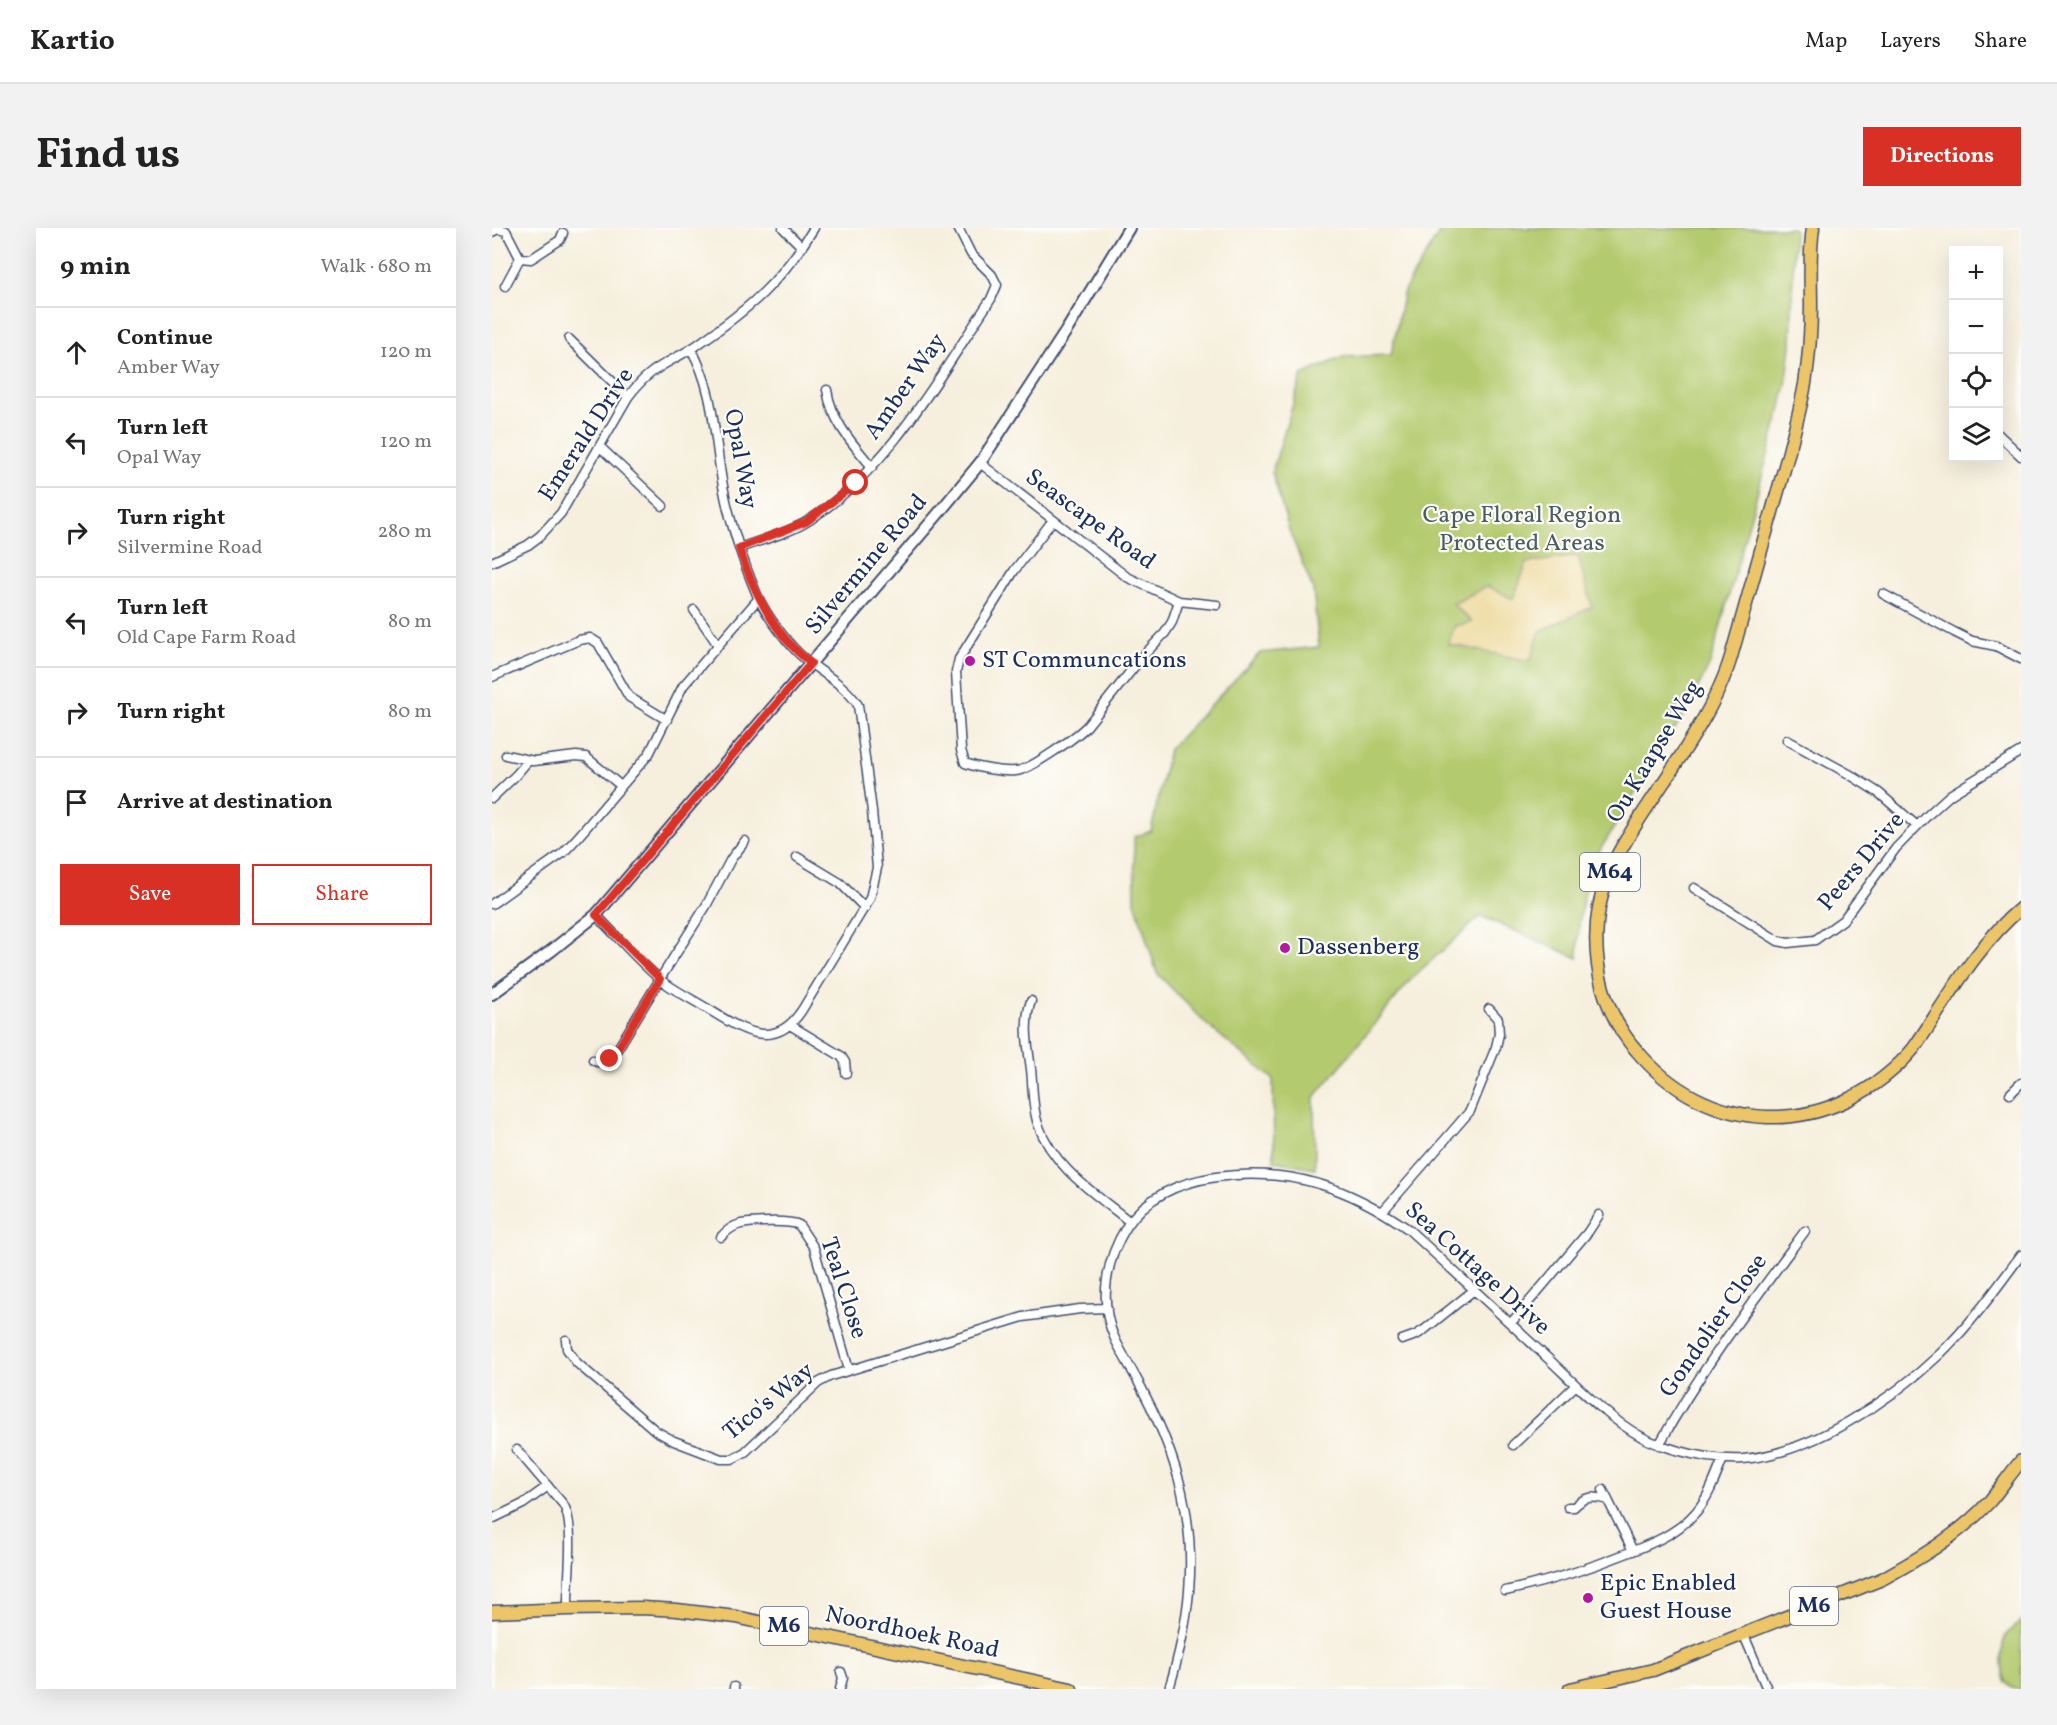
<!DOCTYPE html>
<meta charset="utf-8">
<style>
:root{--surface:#fff;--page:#f2f2f2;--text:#222;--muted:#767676;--line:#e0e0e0;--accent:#d93025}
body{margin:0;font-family:Vollkorn,serif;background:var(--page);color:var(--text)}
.controls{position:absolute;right:18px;top:18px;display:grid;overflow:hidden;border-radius:0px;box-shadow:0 6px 24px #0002}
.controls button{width:54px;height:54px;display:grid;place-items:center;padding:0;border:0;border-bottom:2px solid var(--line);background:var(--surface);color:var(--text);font:30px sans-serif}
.stop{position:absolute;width:18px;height:18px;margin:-14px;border:4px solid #d93025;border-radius:50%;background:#fff}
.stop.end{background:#d93025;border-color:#fff;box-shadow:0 2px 6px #0008}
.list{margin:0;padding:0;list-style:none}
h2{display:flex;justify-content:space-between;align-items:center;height:78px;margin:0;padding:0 24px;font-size:26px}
h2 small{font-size:20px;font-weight:400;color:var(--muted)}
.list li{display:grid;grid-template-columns:39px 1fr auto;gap:18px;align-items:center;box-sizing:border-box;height:90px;padding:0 24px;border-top:2px solid var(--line)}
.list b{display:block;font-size:22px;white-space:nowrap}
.list p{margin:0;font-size:20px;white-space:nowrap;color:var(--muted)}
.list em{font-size:20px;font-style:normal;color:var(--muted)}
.actions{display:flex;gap:12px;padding:18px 24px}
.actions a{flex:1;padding:14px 0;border:2px solid var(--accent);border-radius:0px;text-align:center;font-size:21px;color:var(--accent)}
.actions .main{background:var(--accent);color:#fff}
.icon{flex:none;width:33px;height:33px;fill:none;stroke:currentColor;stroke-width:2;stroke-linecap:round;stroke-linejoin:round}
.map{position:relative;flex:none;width:1529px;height:1461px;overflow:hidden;border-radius:0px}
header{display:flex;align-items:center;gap:36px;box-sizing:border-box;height:84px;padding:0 30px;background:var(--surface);border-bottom:2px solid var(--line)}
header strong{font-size:28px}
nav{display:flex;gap:33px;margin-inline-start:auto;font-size:21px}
.intro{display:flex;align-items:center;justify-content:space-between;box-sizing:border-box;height:144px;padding:0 36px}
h1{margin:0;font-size:42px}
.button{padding:15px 27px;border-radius:0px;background:var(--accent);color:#fff;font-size:21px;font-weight:700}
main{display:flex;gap:36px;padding:0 36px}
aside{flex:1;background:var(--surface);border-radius:0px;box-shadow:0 6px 24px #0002}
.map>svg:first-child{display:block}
.green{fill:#b4ca6e;stroke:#687c66;stroke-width:1.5}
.sand{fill:#eeda9e;stroke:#84847e;stroke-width:1.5}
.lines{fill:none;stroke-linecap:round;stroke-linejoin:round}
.minor-casing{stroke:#3c4c71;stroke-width:11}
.tertiary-casing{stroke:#3c4c71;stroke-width:14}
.primary-casing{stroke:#3c4c71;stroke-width:15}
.minor{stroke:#fff;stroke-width:8}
.tertiary{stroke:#fff;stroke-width:10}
.primary{stroke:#edc569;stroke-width:12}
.route{stroke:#d93025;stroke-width:8}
.poi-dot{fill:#b5179e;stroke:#fdfcf7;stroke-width:2}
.labels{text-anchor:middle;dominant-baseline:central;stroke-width:4.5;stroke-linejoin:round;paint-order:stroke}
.shield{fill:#fdfcf7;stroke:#5f6c8c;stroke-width:1.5}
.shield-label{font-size:22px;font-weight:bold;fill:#1b2f5e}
.street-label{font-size:24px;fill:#1b2f5e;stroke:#fdfcf7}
.park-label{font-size:24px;fill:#495e63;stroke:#fdfcf7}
.poi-label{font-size:24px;fill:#1b2f5e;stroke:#fdfcf7;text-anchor:start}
</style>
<header>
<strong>Kartio</strong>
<nav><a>Map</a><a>Layers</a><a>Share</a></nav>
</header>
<div class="intro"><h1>Find us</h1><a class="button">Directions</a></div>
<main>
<aside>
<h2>9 min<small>Walk · 680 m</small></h2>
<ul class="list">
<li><svg class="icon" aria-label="ahead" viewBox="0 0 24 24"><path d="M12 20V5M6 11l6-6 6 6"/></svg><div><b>Continue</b><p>Amber Way</p></div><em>120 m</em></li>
<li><svg class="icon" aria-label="left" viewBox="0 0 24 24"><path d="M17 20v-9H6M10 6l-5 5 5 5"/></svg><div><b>Turn left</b><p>Opal Way</p></div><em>120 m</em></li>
<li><svg class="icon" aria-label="right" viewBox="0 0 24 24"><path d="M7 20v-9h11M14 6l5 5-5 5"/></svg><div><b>Turn right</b><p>Silvermine Road</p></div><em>280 m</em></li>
<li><svg class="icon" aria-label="left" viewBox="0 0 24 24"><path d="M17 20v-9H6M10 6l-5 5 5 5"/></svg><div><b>Turn left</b><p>Old Cape Farm Road</p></div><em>80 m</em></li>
<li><svg class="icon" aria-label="right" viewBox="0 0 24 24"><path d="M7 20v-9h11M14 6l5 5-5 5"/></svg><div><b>Turn right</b></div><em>80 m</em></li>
<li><svg class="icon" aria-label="arrive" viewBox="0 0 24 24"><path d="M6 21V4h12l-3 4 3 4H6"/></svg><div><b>Arrive at destination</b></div></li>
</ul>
<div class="actions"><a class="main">Save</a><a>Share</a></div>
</aside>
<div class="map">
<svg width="1529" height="1461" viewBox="0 0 1529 1461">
<rect width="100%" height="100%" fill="#fdfcf7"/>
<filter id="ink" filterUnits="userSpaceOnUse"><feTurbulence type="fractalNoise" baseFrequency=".0167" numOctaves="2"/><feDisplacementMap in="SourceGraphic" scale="12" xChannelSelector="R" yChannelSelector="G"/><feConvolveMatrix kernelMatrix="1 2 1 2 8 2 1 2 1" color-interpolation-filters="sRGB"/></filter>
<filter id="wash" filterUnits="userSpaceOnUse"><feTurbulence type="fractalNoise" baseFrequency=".008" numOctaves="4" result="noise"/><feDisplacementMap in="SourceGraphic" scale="24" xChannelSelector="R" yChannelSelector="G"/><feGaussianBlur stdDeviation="1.35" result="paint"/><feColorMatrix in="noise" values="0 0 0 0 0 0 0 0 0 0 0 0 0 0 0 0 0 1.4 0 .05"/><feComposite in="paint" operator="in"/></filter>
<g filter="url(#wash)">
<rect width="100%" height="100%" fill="#f6efdd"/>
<!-- green -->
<path class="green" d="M950 0H1302L1299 118 1295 151 1288 183 1218 436 1192 486 1103 630C1091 664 1085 694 1086 730L989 688 921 749 822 870 823 940 782 933 781 851 714 796 665 745 643 674 642 609 659 603 677 521 768 425 827 419 821 361 797 302 780 244 810 147 851 129 899 127 912 63Z
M1529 1393V1461C1527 1461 1522 1461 1520 1460 1507 1453 1508 1417 1515 1406 1518 1402 1525 1397 1529 1393Z"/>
<!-- sand -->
<path class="sand" d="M1086 328 1100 379 1048 403 1038 433 956 416 963 398 980 394 961 376 995 358 1021 371 1035 335Z"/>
</g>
<g filter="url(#ink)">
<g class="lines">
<defs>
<path id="minor" d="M291 0 310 19
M0 4 6 1 14 3 28 30
M13 58 28 30 39 31 68 12 71 5
M77 111 136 169
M335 162C340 194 360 215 380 239
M1506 206 1529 228
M108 219 171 278
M488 235 635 349 687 373 725 377
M561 292 522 343 467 431 464 444 469 522 473 535C487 540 509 544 524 543 538 542 584 509 595 498L650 429 673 405 680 394 687 373
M247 320C269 312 295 306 316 293 398 240 446 150 499 71L505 57 500 47 479 26 466 0
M0 334 36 317 48 308 69 285 136 169C160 137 175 137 205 117 258 80 288 55 322 0
M1391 366 1462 404 1480 413 1504 418 1529 431
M202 382 226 417
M0 449 87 412 98 410 106 415 137 469 175 492
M1295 512 1357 546 1387 565 1425 598
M14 527 42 533 84 528 94 529 129 558
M0 570 24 547 36 533
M305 629 348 655 373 680
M1202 660 1286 713 1296 715 1323 712 1351 692 1404 620 1437 586 1458 567 1529 523
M0 676 71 625 86 609 157 526 191 458 267 370
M104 687C125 708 146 733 169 752 183 763 200 771 216 781 249 801 282 825 310 782L378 670 385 640 380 583 366 477C355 459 331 445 314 432 297 418 274 387 265 367 250 331 238 296 231 258 222 212 223 162 199 121
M539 773C531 795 536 819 539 841 541 859 540 879 546 896 561 940 604 966 638 994
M298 797 349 828 353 834 354 845
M101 832 105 834 114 833 125 822 168 751 214 678 239 631 253 613
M1518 866 1529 855
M891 983 978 883 1004 819 1007 806 1006 791 997 781
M229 1009C234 1003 241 998 249 996 261 994 297 992 307 997L322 1020 357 1142
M1019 1095 1096 1004 1107 987
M74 1112 75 1121 85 1135 164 1203 182 1213 229 1231H240L253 1224 326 1155 339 1148 531 1089 588 1081 615 1080
M910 1112 924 1107 932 1102 982 1062
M1021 1217 1084 1157
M1167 1217C1209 1141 1261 1073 1313 1003
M25 1222 71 1276C84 1295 75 1355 76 1381
M1111 1262 1141 1323
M1076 1279H1082C1093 1268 1101 1268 1116 1272
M0 1291 31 1276 56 1258
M1013 1363C1055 1354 1093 1342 1133 1326 1159 1316 1185 1306 1204 1284 1217 1269 1224 1248 1231 1231
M1251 1405 1275 1461
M242 1461V1459
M348 1461 351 1450 349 1444
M677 1461C697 1395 706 1332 690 1264 682 1230 669 1198 653 1167 644 1148 632 1130 623 1111 606 1074 614 1031 635 998 655 968 689 954 724 949 797 939 857 959 916 1001 961 1042 1005 1083 1049 1124 1081 1153 1112 1188 1150 1209 1160 1215 1172 1218 1184 1222 1205 1228 1229 1232 1251 1231 1318 1226 1401 1171 1448 1126 1479 1096 1504 1061 1529 1027"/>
<path id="tertiary" d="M0 766 59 723 104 687 446 286 488 235 576 100 637 0"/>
<path id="primary" d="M1321 0C1317 26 1319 52 1319 78 1319 104 1317 130 1313 156 1305 199 1292 241 1280 284 1266 332 1253 380 1239 429 1223 483 1179 542 1148 590 1136 609 1124 627 1116 648 1105 676 1102 707 1106 737 1110 768 1124 800 1145 823 1178 862 1223 887 1275 889 1332 891 1386 863 1422 820 1455 772 1484 718 1529 680
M0 1384 76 1381 151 1380 185 1382 244 1389 579 1461
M1078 1461 1161 1442 1390 1351C1428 1330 1467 1307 1497 1274 1508 1261 1518 1246 1529 1233"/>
</defs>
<!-- minor casing -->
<use href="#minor" class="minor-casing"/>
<!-- tertiary casing -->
<use href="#tertiary" class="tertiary-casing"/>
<!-- primary casing -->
<use href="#primary" class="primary-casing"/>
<!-- minor -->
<use href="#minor" class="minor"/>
<!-- tertiary -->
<use href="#tertiary" class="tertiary"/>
<!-- primary -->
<use href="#primary" class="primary"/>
</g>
</g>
<g class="lines" filter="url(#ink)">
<!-- route -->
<path class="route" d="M118 831 125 822 168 751 104 687 319 435C282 408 261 362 247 320L314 294 364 255"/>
</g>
<!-- markers -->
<g class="poi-dot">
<circle cx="478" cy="433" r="6"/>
<circle cx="793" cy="720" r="6"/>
<circle cx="1096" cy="1370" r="6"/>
</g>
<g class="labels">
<!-- shield labels -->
<g class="shield">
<rect x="1088" y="625" width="60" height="38" rx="4.5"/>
<rect x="1298" y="1359" width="48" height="38" rx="4.5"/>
<rect x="268" y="1379" width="48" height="38" rx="4.5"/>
</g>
<g class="shield-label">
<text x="1118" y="644">M64</text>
<text x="1322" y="1378">M6</text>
<text x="292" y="1398">M6</text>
</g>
<!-- street labels -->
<g class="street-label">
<text transform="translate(414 159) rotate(-55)">Amber Way</text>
<text transform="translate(95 207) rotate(-57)">Emerald Drive</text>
<text transform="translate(248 231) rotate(80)">Opal Way</text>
<text transform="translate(598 292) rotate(36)">Seascape Road</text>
<text transform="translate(375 337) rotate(-50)">Silvermine Road</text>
<text transform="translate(1163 524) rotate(-59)">Ou Kaapse Weg</text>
<text transform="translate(1370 634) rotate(-50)">Peers Drive</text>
<text transform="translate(985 1041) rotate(42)">Sea Cottage Drive</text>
<text transform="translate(351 1060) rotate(72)">Teal Close</text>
<text transform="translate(1222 1098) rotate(-55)">Gondolier Close</text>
<text transform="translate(277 1174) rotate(-39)">Tico's Way</text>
<text transform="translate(420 1405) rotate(12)">Noordhoek Road</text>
</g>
<!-- park labels -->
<g class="park-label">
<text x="1030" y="288">Cape Floral Region<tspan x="1030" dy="28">Protected Areas</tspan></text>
</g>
<!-- poi labels -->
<g class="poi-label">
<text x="490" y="433">ST Communcations</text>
<text x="805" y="720">Dassenberg</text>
<text x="1108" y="1356">Epic Enabled<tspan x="1108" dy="28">Guest House</tspan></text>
</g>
</g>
</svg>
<div class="controls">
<button>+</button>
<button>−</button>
<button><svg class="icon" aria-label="locate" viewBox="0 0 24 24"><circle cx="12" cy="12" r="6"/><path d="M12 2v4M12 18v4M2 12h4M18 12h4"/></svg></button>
<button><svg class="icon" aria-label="layers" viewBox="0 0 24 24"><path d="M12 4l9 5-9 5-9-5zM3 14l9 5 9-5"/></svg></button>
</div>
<div class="stop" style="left:364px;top:255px"></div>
<div class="stop end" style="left:118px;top:831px"></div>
</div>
</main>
